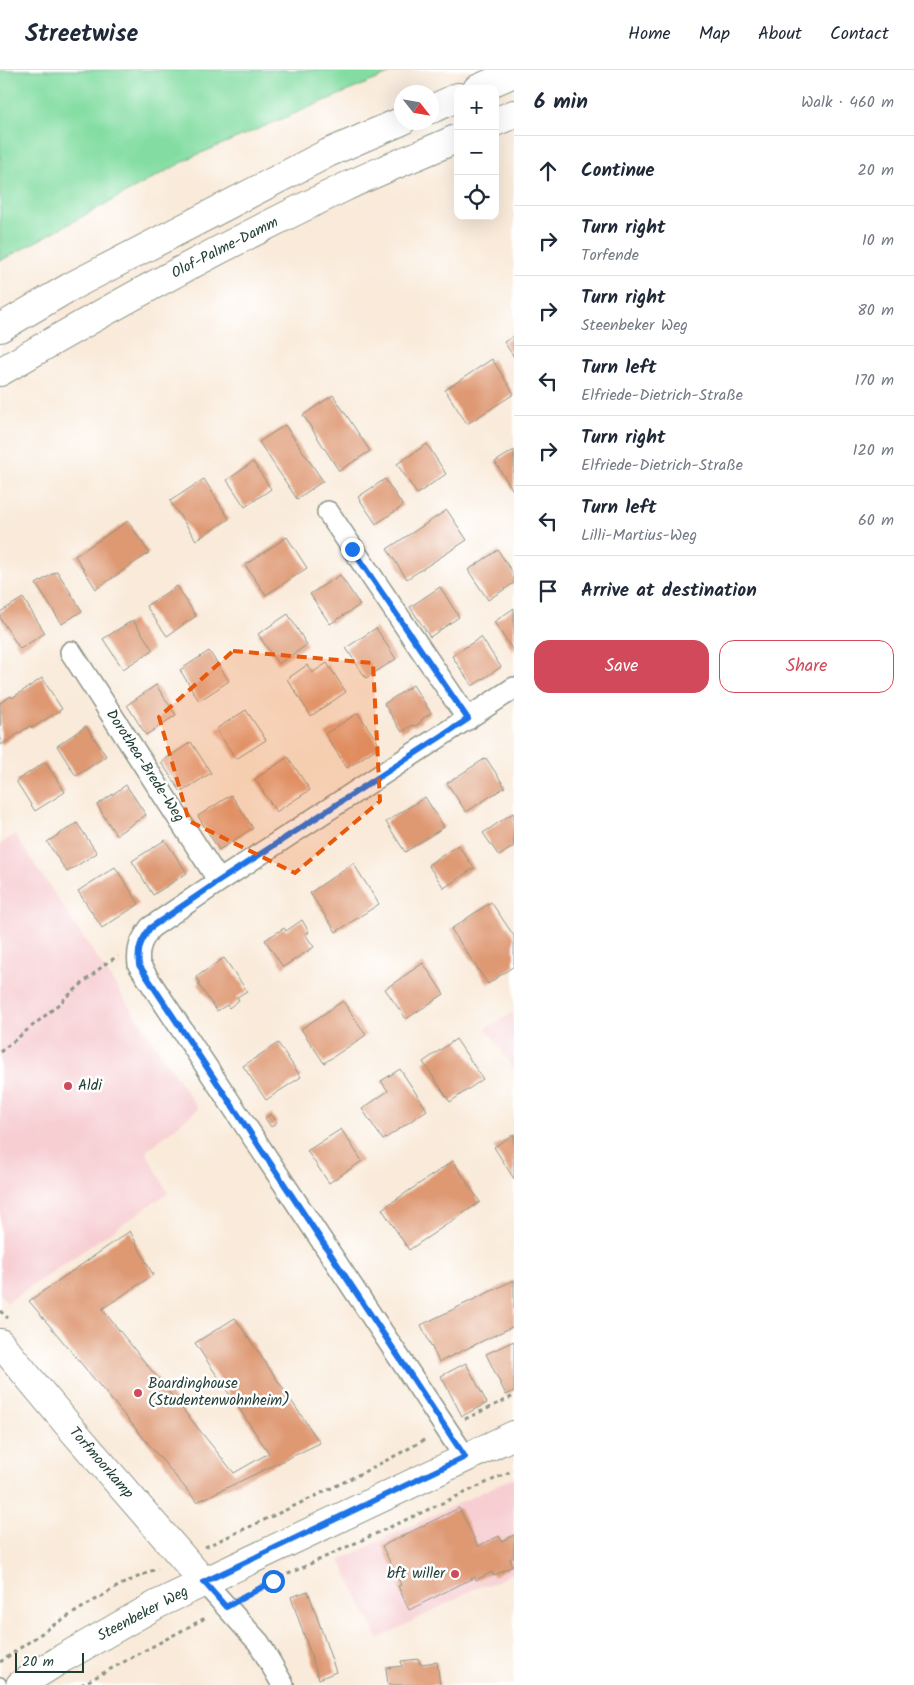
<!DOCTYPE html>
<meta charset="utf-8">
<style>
:root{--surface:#fff;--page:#f2f2f3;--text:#1f2937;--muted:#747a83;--line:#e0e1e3;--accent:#d1495b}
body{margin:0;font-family:Kalam,sans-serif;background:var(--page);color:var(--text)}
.controls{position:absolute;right:15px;top:15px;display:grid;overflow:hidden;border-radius:10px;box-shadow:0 5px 20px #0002}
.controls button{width:45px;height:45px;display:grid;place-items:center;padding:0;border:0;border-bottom:1px solid var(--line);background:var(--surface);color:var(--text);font:25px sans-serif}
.compass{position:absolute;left:394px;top:15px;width:45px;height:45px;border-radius:50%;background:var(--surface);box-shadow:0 5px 20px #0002;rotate:121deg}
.scale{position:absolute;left:15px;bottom:12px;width:69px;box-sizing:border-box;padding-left:5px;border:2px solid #1f3d34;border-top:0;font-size:14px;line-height:18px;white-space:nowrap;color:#1f3d34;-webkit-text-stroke:4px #fff;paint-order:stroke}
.stop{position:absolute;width:15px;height:15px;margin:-11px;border:4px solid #1a73e8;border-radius:50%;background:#fff}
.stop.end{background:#1a73e8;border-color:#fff;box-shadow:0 1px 5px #0008}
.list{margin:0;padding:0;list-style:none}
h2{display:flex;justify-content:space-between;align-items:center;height:65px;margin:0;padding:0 20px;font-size:21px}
h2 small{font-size:16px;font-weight:400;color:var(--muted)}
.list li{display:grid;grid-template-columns:32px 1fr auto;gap:15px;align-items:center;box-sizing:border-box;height:70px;padding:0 20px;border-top:1px solid var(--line)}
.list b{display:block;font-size:19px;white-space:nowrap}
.list p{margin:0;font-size:16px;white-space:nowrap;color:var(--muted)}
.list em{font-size:16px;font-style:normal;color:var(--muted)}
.actions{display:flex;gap:10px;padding:15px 20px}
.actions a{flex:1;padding:11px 0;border:1px solid var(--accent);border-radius:15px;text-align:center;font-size:18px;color:var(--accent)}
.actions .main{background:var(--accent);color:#fff}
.icon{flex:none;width:28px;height:28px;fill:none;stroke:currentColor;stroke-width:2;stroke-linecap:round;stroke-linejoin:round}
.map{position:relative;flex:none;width:514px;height:1615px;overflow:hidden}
header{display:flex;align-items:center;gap:30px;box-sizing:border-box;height:70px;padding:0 25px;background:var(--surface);border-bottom:1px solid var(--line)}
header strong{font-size:24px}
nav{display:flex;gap:28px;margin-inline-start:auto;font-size:18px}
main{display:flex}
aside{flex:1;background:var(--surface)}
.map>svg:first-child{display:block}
.built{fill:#f7cfd3}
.green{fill:#83dda2;stroke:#518d6b}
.building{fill:#de9872}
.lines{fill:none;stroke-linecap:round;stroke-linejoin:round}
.lane-casing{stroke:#8c9486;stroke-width:14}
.street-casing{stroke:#8c9486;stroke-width:24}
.secondary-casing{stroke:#8c9486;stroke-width:30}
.highway-casing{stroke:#8c9486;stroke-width:30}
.path{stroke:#8c9486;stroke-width:3;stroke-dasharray:4 4;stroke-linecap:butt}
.lane{stroke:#fff;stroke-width:11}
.street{stroke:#fff;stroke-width:21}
.secondary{stroke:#fff;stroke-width:28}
.highway{stroke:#fff;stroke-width:28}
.route{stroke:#1a73e8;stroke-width:6}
.marked{fill:#e8590c;fill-opacity:0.2;stroke:#e8590c;stroke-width:4;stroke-dasharray:10 6;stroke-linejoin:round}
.poi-dot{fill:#d1495b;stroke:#fff;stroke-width:2}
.labels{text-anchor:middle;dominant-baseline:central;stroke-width:5;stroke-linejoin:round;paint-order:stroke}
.street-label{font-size:15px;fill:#1f3d34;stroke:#fff}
.poi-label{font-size:15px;fill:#1f3d34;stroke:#fff;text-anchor:start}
</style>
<header>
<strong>Streetwise</strong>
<nav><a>Home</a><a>Map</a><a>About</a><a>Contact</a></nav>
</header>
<main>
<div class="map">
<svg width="514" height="1615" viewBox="0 0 514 1615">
<rect width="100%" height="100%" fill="#fff"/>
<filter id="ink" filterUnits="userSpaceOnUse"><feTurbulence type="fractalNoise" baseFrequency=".02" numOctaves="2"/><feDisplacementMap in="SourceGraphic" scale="10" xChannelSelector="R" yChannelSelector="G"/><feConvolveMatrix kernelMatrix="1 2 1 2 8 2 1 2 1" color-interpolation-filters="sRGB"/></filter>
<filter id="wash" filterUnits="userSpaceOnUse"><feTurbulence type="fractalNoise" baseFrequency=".0096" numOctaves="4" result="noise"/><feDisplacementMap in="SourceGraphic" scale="20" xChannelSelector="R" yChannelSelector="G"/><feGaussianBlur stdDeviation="1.12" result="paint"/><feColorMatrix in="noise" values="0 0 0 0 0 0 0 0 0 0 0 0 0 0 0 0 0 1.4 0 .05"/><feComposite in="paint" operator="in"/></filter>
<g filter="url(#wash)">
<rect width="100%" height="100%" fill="#f9ead9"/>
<!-- built -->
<path class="built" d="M15 765 198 1039 146 1081 168 1123 7 1233 0 1224V774Z
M514 942V1000L486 958Z
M514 1407V1502L488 1516 482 1515 378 1569 340 1490Z"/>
<!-- green -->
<path class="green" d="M0 0H398L194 86 0 191Z"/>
<g id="blocks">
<!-- building -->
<path class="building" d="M514 266V287L504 272Z
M492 289 514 324 467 354 445 320Z
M333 325 370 381 339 401 303 345Z
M285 355 323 411 297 429 259 372Z
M427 374 446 404 417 424 397 394Z
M514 380V422L495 392Z
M253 392 271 419 245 437 227 410Z
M204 409 229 449 196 470 170 431Z
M385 409 403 436 376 454 358 427Z
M447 440 467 470 407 509 387 479Z
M128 451 149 483 96 519 75 486Z
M287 467 307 498 266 525 245 495Z
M498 480 514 505V513L488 530 468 500Z
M57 501 82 541 62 554 36 514Z
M340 505 360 535 330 554 310 524Z
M177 516 196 546 167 566 146 536Z
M440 517 459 547 430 567 410 537Z
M23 528 45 563 20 579 0 548V542Z
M514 538V582L494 552Z
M288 544 307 575 278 594 258 564Z
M133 550 153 580 123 599 103 569Z
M376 558 396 589 366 608 346 578Z
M481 567 501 597 472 616 452 586Z
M209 581 229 611 199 631 180 600Z
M327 593 346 622 311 646 287 609 307 595 312 603Z
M42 608 62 639 32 658 30 656 1 675 0 633 11 626 12 628Z
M156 615 176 645 146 665 127 635Z
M413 615 431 643 422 649 421 652 415 656 412 655 402 662 384 634Z
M246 640 266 670 236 689 216 659Z
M358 643 380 676 347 698 325 664Z
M86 656 106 686 76 706 57 676Z
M191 672 211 703 181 722 161 692Z
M288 687 310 720 276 742 255 709Z
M486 688 505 717 466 742 447 713Z
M45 692 65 722 35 741 16 711Z
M126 715 146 745 116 765 97 735Z
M231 725 253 758 219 780 198 746Z
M425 727 444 757 405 782 386 752Z
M513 743 514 745V776L499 786 483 763Z
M77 753 97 783 67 802 47 772Z
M165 770 187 803 153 825 132 791Z
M458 775 474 798 444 818 428 795Z
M353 793 379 834 336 862 310 823Z
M115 797 139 834 102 858 78 821Z
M491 832 514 866V896L488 914 451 859Z
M302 850 309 862 305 864 314 877 283 897 265 870 284 858 286 861Z
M224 888 247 921 237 927 239 930 229 938 227 935 217 941 198 914 200 913 196 907Z
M423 893 444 924 406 949 385 919Z
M343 931 366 965 324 993 301 959Z
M456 969 483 1009 450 1032 423 992Z
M278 973 301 1007 266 1030 243 996Z
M400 999 427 1040 383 1070 362 1039 388 1021 381 1011Z
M271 1044 277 1052 271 1057 265 1048Z
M341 1059 362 1091 329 1113 307 1081Z
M514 1064V1109L494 1077Z
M453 1091 480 1132 409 1180 382 1139Z
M130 1161 153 1205 102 1239 234 1403 269 1383 195 1273 235 1248 320 1373 197 1432 29 1231Z
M514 1210V1256L439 1292 421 1255Z
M514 1271V1321L506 1325 486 1284Z
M466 1293 487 1333 462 1346 441 1306Z
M459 1438 478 1476 499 1466 502 1471 514 1465V1487L510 1489 513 1496 493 1506 492 1502 476 1510 475 1507 409 1540 398 1516 401 1515 382 1476Z
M308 1521 336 1602 319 1609 291 1527Z
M419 1589 420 1594 437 1592 440 1615H388L386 1598 402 1596 401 1591Z"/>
</g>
</g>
<g filter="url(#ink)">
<use href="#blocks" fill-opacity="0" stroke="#8c9486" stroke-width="1"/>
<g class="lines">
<defs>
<path id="lane" d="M0 1613 1 1615"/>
<path id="street" d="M328 442 468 649
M71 582 219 811
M465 1387 139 895C137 878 141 871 150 858L219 811 514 618
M204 1512 259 1573 283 1615"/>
<path id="secondary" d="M0 1273 69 1356 204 1512
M20 1615 63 1588 156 1535 514 1365"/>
<path id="highway" d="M477 19 514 3
M432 39 458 27
M495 52 514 44
M0 258 70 217 328 83 402 51
M0 302C112 236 226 174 343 118 381 100 420 85 458 68"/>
</defs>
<!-- lane casing -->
<use href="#lane" class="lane-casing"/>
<!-- street casing -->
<use href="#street" class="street-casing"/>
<!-- secondary casing -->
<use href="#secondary" class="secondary-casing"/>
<!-- highway casing -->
<use href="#highway" class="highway-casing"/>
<!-- path -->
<path class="path" d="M0 982 46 945 105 894 118 886
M0 1241 8 1248
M465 1349 514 1326
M205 1477C280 1443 354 1409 426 1369
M245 1526 273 1511 514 1400
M0 1592 52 1556 120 1515 158 1498
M81 1615 207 1547"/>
<!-- lane -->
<use href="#lane" class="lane"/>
<!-- street -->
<use href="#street" class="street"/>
<!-- secondary -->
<use href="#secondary" class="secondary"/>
<!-- highway -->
<use href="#highway" class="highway"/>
</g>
</g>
<g class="lines" filter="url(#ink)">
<!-- route -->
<path class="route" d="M273 1511 226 1537 204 1512 465 1387 139 895C137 878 141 871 150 858L219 811 468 649 352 479"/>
</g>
<!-- marked area -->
<path class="marked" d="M233 581 373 593 380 731 295 803 189 751 159 647Z"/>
<!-- markers -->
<g class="poi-dot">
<circle cx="68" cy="1016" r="5"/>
<circle cx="138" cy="1323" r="5"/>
<circle cx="455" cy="1504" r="5"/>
</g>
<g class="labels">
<!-- street labels -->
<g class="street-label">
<text transform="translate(225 178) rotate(-27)">Olof-Palme-Damm</text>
<text transform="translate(145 696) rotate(57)">Dorothea-Brede-Weg</text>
<text transform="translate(101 1393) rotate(49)">Torfmoorkamp</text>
<text transform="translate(143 1544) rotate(-28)">Steenbeker Weg</text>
</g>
<!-- poi labels -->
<g class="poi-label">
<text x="78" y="1016">Aldi</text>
<text x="148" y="1314">Boardinghouse<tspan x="148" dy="17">(Studentenwohnheim)</tspan></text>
<text x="445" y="1504" text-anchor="end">bft willer</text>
</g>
</g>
</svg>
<div class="controls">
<button>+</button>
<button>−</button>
<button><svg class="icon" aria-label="locate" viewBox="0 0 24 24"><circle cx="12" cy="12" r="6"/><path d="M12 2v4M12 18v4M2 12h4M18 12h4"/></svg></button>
</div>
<svg class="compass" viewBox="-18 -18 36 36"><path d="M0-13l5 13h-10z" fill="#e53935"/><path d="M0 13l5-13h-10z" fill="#747a83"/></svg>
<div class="scale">20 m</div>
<div class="stop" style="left:273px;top:1511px"></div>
<div class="stop end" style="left:352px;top:479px"></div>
</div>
<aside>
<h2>6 min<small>Walk · 460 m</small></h2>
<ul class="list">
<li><svg class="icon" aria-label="ahead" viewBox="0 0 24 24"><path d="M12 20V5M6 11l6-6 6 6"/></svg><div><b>Continue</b></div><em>20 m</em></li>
<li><svg class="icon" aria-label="right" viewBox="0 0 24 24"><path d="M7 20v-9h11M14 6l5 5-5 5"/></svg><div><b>Turn right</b><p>Torfende</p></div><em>10 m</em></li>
<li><svg class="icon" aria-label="right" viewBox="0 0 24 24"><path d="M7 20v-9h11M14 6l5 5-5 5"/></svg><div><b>Turn right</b><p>Steenbeker Weg</p></div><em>80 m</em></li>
<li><svg class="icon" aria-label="left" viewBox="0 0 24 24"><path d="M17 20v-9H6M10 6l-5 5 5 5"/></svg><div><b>Turn left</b><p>Elfriede-Dietrich-Straße</p></div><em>170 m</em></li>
<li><svg class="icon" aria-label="right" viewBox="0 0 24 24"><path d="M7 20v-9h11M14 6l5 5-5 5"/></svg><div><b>Turn right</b><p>Elfriede-Dietrich-Straße</p></div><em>120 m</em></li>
<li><svg class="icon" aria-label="left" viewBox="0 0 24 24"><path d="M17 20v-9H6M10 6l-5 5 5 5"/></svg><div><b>Turn left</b><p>Lilli-Martius-Weg</p></div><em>60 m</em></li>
<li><svg class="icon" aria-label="arrive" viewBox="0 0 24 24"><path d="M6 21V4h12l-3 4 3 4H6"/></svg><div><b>Arrive at destination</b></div></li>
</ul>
<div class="actions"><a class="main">Save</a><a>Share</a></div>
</aside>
</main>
